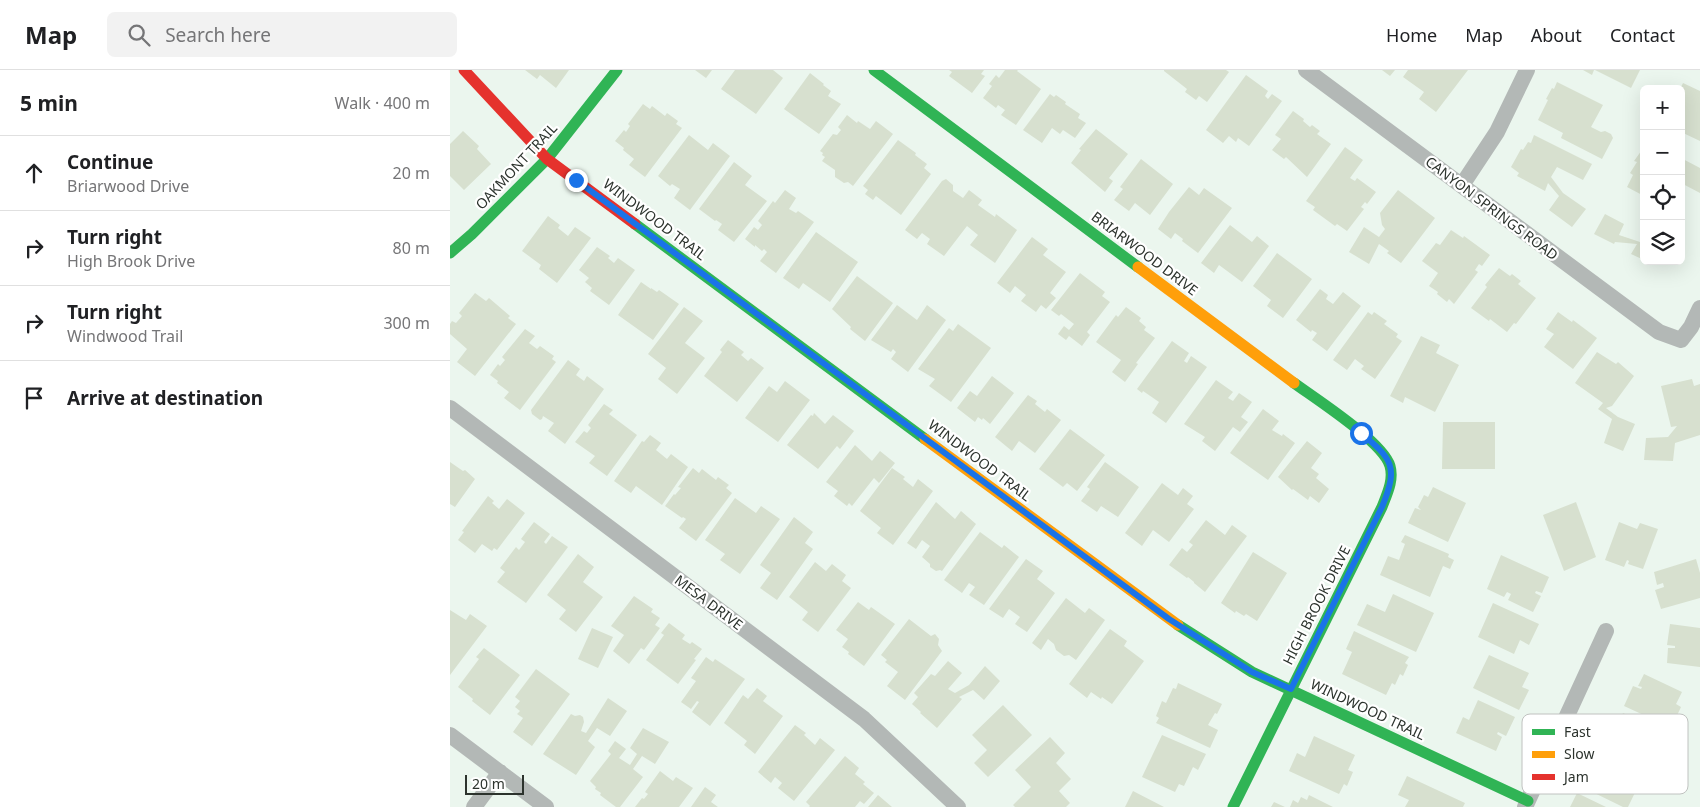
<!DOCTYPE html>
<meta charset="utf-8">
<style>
:root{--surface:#fff;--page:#f2f2f2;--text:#202124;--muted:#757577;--line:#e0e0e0}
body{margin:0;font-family:"Noto Sans",sans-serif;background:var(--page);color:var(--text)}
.controls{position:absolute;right:15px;top:15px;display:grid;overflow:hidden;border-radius:8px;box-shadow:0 5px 20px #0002}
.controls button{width:45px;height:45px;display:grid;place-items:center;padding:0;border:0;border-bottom:1px solid var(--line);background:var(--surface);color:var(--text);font:25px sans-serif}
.scale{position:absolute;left:15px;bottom:12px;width:59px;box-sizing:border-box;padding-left:5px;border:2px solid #2c332d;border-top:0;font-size:14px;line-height:18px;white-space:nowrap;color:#2c332d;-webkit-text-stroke:4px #fff;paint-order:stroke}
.stop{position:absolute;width:15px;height:15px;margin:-11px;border:4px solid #1a73e8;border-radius:50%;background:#fff}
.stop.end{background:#1a73e8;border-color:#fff;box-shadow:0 1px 5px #0008}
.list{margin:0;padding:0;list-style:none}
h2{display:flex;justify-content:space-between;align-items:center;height:65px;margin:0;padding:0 20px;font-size:21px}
h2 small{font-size:16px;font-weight:400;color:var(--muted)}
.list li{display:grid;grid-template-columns:32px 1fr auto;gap:15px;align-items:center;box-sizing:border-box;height:75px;padding:0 20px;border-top:1px solid var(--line)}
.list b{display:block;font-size:19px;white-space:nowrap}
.list p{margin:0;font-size:16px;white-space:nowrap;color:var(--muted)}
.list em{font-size:16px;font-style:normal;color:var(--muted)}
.icon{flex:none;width:28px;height:28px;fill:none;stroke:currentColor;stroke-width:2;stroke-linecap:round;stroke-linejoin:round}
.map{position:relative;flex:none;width:1250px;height:737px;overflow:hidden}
header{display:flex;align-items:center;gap:30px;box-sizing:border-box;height:70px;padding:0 25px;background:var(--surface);border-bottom:1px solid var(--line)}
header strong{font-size:24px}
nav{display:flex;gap:28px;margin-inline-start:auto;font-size:18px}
.search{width:350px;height:45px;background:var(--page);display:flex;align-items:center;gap:12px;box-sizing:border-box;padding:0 18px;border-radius:8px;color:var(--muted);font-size:19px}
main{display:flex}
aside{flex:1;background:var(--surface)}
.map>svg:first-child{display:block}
.building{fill:#d7e0cf}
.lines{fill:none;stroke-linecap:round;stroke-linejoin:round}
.street{stroke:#b3b8b6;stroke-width:16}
.fast{stroke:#30b455;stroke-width:11}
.slow{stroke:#ff9f0a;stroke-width:11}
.jam{stroke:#e5322d;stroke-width:11}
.route{stroke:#1a73e8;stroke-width:6}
.labels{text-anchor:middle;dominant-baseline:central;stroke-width:4.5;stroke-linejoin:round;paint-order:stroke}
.street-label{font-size:14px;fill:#2c332d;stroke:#fff}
.key{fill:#fff;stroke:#c0c2c0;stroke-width:1}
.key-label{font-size:14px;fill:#2c332d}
</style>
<header>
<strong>Map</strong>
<div class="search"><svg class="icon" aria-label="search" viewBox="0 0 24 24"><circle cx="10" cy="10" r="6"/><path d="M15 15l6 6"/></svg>Search here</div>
<nav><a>Home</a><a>Map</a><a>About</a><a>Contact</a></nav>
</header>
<main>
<aside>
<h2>5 min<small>Walk · 400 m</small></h2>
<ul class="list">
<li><svg class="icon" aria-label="ahead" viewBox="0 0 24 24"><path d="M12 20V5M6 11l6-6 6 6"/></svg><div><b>Continue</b><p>Briarwood Drive</p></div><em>20 m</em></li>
<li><svg class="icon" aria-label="right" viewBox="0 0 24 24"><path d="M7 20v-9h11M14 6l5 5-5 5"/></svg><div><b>Turn right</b><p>High Brook Drive</p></div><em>80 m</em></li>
<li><svg class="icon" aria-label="right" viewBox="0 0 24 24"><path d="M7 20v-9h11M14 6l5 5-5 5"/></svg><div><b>Turn right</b><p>Windwood Trail</p></div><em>300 m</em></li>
<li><svg class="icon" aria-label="arrive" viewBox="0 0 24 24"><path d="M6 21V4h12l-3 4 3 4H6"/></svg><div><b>Arrive at destination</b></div></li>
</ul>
</aside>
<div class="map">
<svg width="1250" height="737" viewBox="0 0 1250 737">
<rect width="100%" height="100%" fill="#ebf6ee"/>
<!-- building -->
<path class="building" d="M75 0H119L106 18 90 5 87 9Z
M245 0H262L256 8Z
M285 0H323L333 8 306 44 271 19Z
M499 0H534L531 4 535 6 522 23 499 6 502 2Z
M555 0H568L567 1 591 19 566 55 551 45 555 40 548 35 546 38 533 28 542 16 539 14 546 5 549 8Z
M714 0H776L779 2 757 32 749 26 746 30 735 22 737 19 714 1Z
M932 0H945L940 6Z
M958 0H1018L986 42 969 29 974 22 953 7Z
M1133 0H1144L1142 5Z
M1145 0H1190L1181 18Z
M360 3 374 14 373 15 381 21 378 26 391 34 369 64 334 39Z
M796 5 818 21 815 26 818 29 822 24 832 31 799 76 788 68 786 72 779 66 773 73 756 60Z
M1107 12 1153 35 1141 57 1151 62 1155 61 1161 64 1163 68 1152 89 1111 68 1113 63 1088 50 1098 30 1096 29 1102 18 1104 19Z
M1233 13 1250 21V71L1231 62 1232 36 1231 19H1230Z
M600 24 604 27 606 25 616 32 615 34 630 44 628 48 636 53 625 68 613 60 610 64 602 58 592 73 573 60Z
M193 34 200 39 202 36 215 46 217 43 228 51 226 54 232 58 195 107 179 95 184 89 173 80 174 78 165 71 174 60 176 62 180 56 178 54Z
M843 41 854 49 853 51 860 57 862 55 870 61 867 64 881 74 857 107 836 87 834 89 822 80 831 69 825 65Z
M397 45 407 53 408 51 420 59 426 51 443 64 403 116 398 112 394 113 385 107V100L372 91 375 87 372 85 373 83 370 81 383 64 387 65 391 60 388 57Z
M646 59 678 84 659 108 663 111 655 122 621 93 631 80 629 79Z
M13 61 29 76 27 79 41 94 14 120 0 106V74Z
M239 65 258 80 263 73 280 86 240 140 224 128 230 119 222 114 220 116 208 106Z
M1084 65 1142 94 1133 110 1107 97 1101 107 1113 123 1136 139 1122 157 1099 140 1109 126 1098 113 1095 121 1067 106 1069 103 1061 97 1071 79 1073 80 1078 72 1081 73Z
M448 70 466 83 465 85 477 94 474 98 481 104 451 145 426 126 423 130 415 124 418 120 413 116Z
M895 77 913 90 900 108 905 111 907 108 926 122 917 134 915 132 911 137 914 139 897 161 887 154 885 156 863 140 865 137 856 131Z
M1194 77V126L1177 117 1183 105 1180 103 1187 92 1184 91Z
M1231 88 1250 98V123L1231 113Z
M691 89 723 114 700 145 685 133 679 141 664 130 673 119 670 117Z
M284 92 302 106 295 115 317 131 284 172 268 160 272 154 266 150 265 151 249 139Z
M496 109 503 115V121L513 128 519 120 532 130 528 135 545 147 546 144 567 160 545 193 520 175 528 165 517 156 494 186 477 174 480 169 472 163 467 169 455 160 492 111Z
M739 117 749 125 754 118 782 138 748 183 732 171 733 169 725 163 721 169 708 159 719 142Z
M335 120 346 128 339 139 346 143 348 141 364 152 326 203 310 191 317 182 314 179 312 181 305 175V177L295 169 304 157 308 160 312 155 308 151 323 131 325 133Z
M948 120 985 148 951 193 937 183 939 181 929 174 919 194 899 182 914 157 929 167 935 159 932 155 930 143Z
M1155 144 1174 154 1169 165 1190 172 1194 166V190L1181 184 1187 174 1165 172 1164 174 1144 164Z
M98 146 110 155 108 158 118 166 125 157 141 168 107 213 89 199 91 195 72 181Z
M780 155 802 172 807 166 819 176 792 212 769 195 764 203 751 193Z
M1001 160 1013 168 1014 166 1040 185 1032 196 1029 194 1025 200 1028 202 1004 234 999 229 997 232 987 224 988 222 979 216 988 203 972 191 986 173 990 175Z
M366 162 408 192 380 232 353 213 349 219 333 208Z
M582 167 598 179 593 185 616 202 600 223 606 228 596 239 591 235 586 242 571 231 576 225 565 216 560 223 547 213Z
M147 177 160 186 158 188 164 193 168 188 185 200 159 235 140 221 142 218 135 212 139 208 129 200Z
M827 183 862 209 833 248 817 236 821 230 803 216Z
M1049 198 1060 206 1062 204 1071 211 1068 214 1086 228 1066 254 1064 253 1057 262 1040 249 1039 251 1021 238 1037 217 1035 215Z
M630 203 655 222 652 226 660 232 637 262 640 265 632 276 619 266 616 270 608 264 614 256 619 260 624 254 611 244 609 246 601 240Z
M407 206 443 233 415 271 400 259 401 257 382 239Z
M191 212 201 219V218L207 222 209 220 229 234 203 270 168 245Z
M870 219 878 225 876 229 883 234 893 222 911 236 877 281 862 270 867 263 862 260 861 262 846 250Z
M25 223 36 231 39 228 60 246 58 248 66 254 25 306 7 292 17 279 0 264V254L2 251 6 253 12 246 9 243Z
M447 235 467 250 477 235 496 250 458 302 441 289 446 282 443 279 441 282 421 270Z
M234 237 253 251 235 273 255 288 227 324 208 309 216 298 198 284Z
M676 237 691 248 689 251 696 257 694 260 705 268 686 293 688 294 675 312 662 302 671 290 646 272 666 245 668 247Z
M918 242 922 245 924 242 937 251 934 254 948 264 946 267 952 271 925 309 911 299 914 296 905 289 897 300 883 290Z
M1108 242 1122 252 1123 250 1147 268 1123 299 1094 277 1104 264 1096 259Z
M508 254 541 278 501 332 479 316 485 309 468 299 499 258 503 261Z
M75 259 85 266 79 273 87 279 90 276 104 286 102 289 106 292 70 340 54 328 59 322 47 313 48 311 40 305 48 294 50 296 55 290 52 287Z
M971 266 990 275 986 283 1009 295 985 342 955 327 953 333 940 326Z
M278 270 294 282 291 285 298 291 301 288 314 298 287 332 254 306 272 282 270 280Z
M722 271 739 283 734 291 737 293 741 286 757 297 716 353 702 343 709 332 693 321 692 323 687 319Z
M1147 282 1166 294 1168 292 1184 306 1162 336 1156 338 1168 347 1185 354 1173 381 1154 373 1162 349 1148 339 1153 333 1125 313Z
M118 290 130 299 126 305 134 311 137 306 154 319 115 374 98 361 104 353 93 346 92 349 90 350 82 344 81 340Z
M542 306 564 323 540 354 533 348 532 350 528 347 525 352 507 338 520 321 527 326Z
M1242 309 1244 316 1250 314V365L1225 373 1223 391 1194 390 1196 368 1218 367 1227 356 1221 357 1211 316Z
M766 310 783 322 778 328 783 331 789 323 802 332 791 347 798 352 790 362 783 357 765 381 752 371 755 367 734 354Z
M335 311 360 330 328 372 295 348 319 316 327 322Z
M578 325 587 331 585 334 595 342 597 339 611 350 585 383 569 371 562 381 545 367Z
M154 334 163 340 159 344 187 365 157 406 139 393 145 386 125 372 134 361 137 363 141 358 138 355Z
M813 339 829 351 822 360 832 366 833 364 845 373 818 410 780 383Z
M364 343 375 354 383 345 404 361 390 379 387 376 368 399 337 375 361 345 363 346Z
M993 352H1045V399H992Z
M620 359 655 385 627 421 617 413 613 417 589 399Z
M200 365 211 373 206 380 217 389 221 384 238 397 212 435 186 416 181 423 164 411 192 371 194 372Z
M857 371 872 383 861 398 869 404 866 408 879 419 869 433 860 426 858 430 843 419 842 420 828 407Z
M405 375 422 391 430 381 445 393 429 413 424 408 402 436 399 433 397 436 384 426 388 421 376 412Z
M0 392 13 401 15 400 25 409 5 437 0 434Z
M655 392 689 417 668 447 651 436 647 442 631 431 640 419 637 417Z
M243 398 249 403 252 399 266 410 268 407 279 415 276 418 282 423 246 471 229 458 236 449 233 447 232 448 215 436 224 424 225 425 231 418 228 417Z
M442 398 455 407 453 409 463 417 468 409 483 421 443 475 427 463 431 458 410 441Z
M712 413 728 425 733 418 743 426 737 434 744 439 719 472 703 460 692 476 675 463Z
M983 417 1016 433 998 472 958 453 965 438 971 440 968 437 974 425 978 427Z
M38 426 44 431 42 433 49 439 57 429 75 443 47 480 44 478 42 481 32 474 25 483 8 470 14 462 12 461Z
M285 428 306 443 311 436 330 449 290 504 270 490 275 484 255 470Z
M486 432 505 449 511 441 526 454 492 501 490 500 486 501 480 497V494L472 487 480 476 472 470 466 479 457 473Z
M1126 432 1146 487 1114 501 1093 445Z
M344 447 363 462 355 473 363 479 327 530 310 518 321 503 310 495Z
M756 450 775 465 782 455 797 466 755 522 744 513V512L738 507 737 508 719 495 732 478 737 482 743 475 739 472Z
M84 452 100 464 94 472 96 474 102 466 118 477 76 533 47 512 55 502 50 498 66 477 69 480 75 472 71 469Z
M1169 452 1187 459 1190 453 1208 459 1193 499 1178 494 1179 491 1177 490 1174 497 1155 490Z
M530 462 552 478 554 475 569 487 534 535 519 525 525 517 519 513 512 523 494 510Z
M955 465 999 484 998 487 1004 490 1000 499 993 496 980 527 930 505 938 486 949 490 955 474 951 472Z
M803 482 837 503 807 551 796 544 794 546 786 541 785 543 771 533Z
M128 484 144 497 133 512 153 527 126 562 109 549 116 540 97 525Z
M1051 485 1099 507 1092 523 1086 521 1085 523 1091 526 1083 542 1058 530 1061 524 1057 522 1054 527 1037 519Z
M576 489 593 501 587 509 605 523 577 562 565 554 570 547 559 539 553 548 539 539Z
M1246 489 1250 503V528L1211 539 1205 520 1214 517 1213 513 1207 515 1204 502Z
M365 492 376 501 382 494 396 505 392 511 401 518 368 562 352 550 358 542 339 527Z
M943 524 984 543 966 582 907 555 917 534 935 542Z
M184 526 203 539 201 542 210 548 205 555 210 558 194 580 191 578 179 594 163 581 174 565 161 556Z
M616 528 635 543 639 538 655 550 626 590 619 585 614 586 606 580 604 574 598 569 591 580 582 573Z
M408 532 419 540 421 537 445 554 414 596 398 584 399 582 392 577 398 569 386 560Z
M1043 533 1089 554 1079 575 1070 570 1064 584 1028 567Z
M0 540 16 550 20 544 37 556 0 605Z
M459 549 481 566 485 564 489 569 488 575 492 581 455 630 437 616 448 602 435 592 437 590 431 585Z
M219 553 235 565 232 569 240 574 242 572 252 579 244 589 246 590 228 614 196 590 214 565 211 563Z
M1220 554 1250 558V597L1217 593 1218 578H1225V576L1217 575Z
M142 558 163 567 148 598 128 589Z
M660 559 677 571 674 576 694 591 662 634 652 627 651 629 641 622 637 628 619 614Z
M904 561 959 587 955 593 958 595 953 606 950 604 945 615 942 613 936 625 892 604 902 582 896 579Z
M34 578 70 605 40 645 22 631 23 629 8 617 29 589 26 587Z
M1039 585 1079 603 1072 617 1079 620 1069 640 1023 618Z
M256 587 263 592 265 589 295 609 260 656 242 642 249 632 247 631 241 639 231 632 246 611 241 608Z
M498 591 512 603 498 619 505 623 519 615 535 596 550 611 534 630 523 620 509 627 512 629 487 658 470 643 471 642 462 634 468 627 464 623 481 604 485 606Z
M86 599 120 624 82 676 63 662 73 648 67 644 70 641 65 637 70 631 65 627Z
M1194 604 1232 622 1226 634 1231 637 1223 654 1213 649 1211 653 1174 636 1183 616 1191 619 1192 617 1188 616Z
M728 613 772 634 767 644 765 643 758 655 768 660 760 678 706 653 709 648 706 646 712 631 716 633 723 618 726 619Z
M307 618 317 626 313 631 333 646 305 684 294 675 297 671 274 653 293 625 298 629Z
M158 628 177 641 160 666 147 658 138 671 145 677 126 705 93 684 121 644 125 646 130 645 133 647 134 652 131 661 136 663Z
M1028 630 1065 647 1056 666 1048 662 1047 664 1052 667 1046 681 1006 663 1013 647 1019 650Z
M553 635 582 665 538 707 524 693 537 680 522 665Z
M1173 643 1212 661 1196 697 1142 672 1151 654 1165 661Z
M345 655 356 663 354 665 365 675 370 668 385 680 344 731 328 718 332 713 325 707 321 713 308 702Z
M193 658 219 672 205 694 192 686 183 699 193 707 170 737H166L150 725 151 723 145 719 146 717 140 711 161 684 158 681 165 671 176 679 169 688 180 695 187 684 180 678Z
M712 665 756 684 748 700 743 697 734 716 729 714 725 722 692 707Z
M864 666 905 685 898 700 903 702 897 716 894 714 889 724 839 701 847 683 855 687Z
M600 667 615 683 606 693 621 709 609 721 620 733 616 737H565L563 735 581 717 565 700Z
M395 686 409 698 405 704 415 712 413 714 424 723 414 734 410 731 405 737H359L360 736 356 732Z
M1163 689 1194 704 1178 737H1173L1122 712 1131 695 1153 705 1150 702 1154 694 1160 696Z
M210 701 223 711 226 707 243 718 229 737H185L192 728 194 729 198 724 195 722Z
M957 706 1015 733 1013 737H955L959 730 948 725Z
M255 717 266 725 261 732 268 737H241Z
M683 721 714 737H675Z
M1127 723 1156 737H1120Z
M428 725 442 737H418Z
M859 725 883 737H840L843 730 848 733 851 727 857 730Z
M824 732 835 737H821Z"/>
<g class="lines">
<!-- street -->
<path class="street" d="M856 0 1209 262 1231 270 1241 257 1250 238
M1012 115 1047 62 1077 0
M0 338 414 649 508 737
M0 665 96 737
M24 737 50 702
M1075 737 1156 561"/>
<!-- fast -->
<path class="fast" d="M424 0 688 197
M185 154 475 369
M0 183 22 164 97 89 167 0
M728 555 802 602 1078 731
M783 737 932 437C937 424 944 410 940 396 933 372 866 329 844 313"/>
<!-- slow -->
<path class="slow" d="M688 197 844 313
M475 369 728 555"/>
<!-- jam -->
<path class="jam" d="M14 0 97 89 185 154"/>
</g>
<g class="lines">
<!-- route -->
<path class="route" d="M126 110 719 549 802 602 841 619 932 437C949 396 942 389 911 363"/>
</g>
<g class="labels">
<!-- street labels -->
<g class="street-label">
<text transform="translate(66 96) rotate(-47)">OAKMONT TRAIL</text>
<text transform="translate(1042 138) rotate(37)">CANYON SPRINGS ROAD</text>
<text transform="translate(205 149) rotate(37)">WINDWOOD TRAIL</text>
<text transform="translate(695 183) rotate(37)">BRIARWOOD DRIVE</text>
<text transform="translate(530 390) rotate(37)">WINDWOOD TRAIL</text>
<text transform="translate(259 532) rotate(37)">MESA DRIVE</text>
<text transform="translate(866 535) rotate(-63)">HIGH BROOK DRIVE</text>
<text transform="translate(918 639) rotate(25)">WINDWOOD TRAIL</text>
</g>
</g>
<!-- legend -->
<rect x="1072" y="644" width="166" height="80" rx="8" class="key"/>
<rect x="1082" y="659" width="23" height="6" fill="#30b455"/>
<rect x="1082" y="681" width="23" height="7" fill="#ff9f0a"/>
<rect x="1082" y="704" width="23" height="6" fill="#e5322d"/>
<g class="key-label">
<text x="1114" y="667">Fast</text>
<text x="1114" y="689">Slow</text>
<text x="1114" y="712">Jam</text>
</g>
</svg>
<div class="controls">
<button>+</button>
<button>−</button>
<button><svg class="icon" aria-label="locate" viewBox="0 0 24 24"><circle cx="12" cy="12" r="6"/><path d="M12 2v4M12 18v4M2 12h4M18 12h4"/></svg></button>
<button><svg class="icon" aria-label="layers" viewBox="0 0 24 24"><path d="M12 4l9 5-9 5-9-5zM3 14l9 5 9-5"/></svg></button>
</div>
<div class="scale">20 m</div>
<div class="stop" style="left:911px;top:363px"></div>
<div class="stop end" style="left:126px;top:110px"></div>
</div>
</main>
